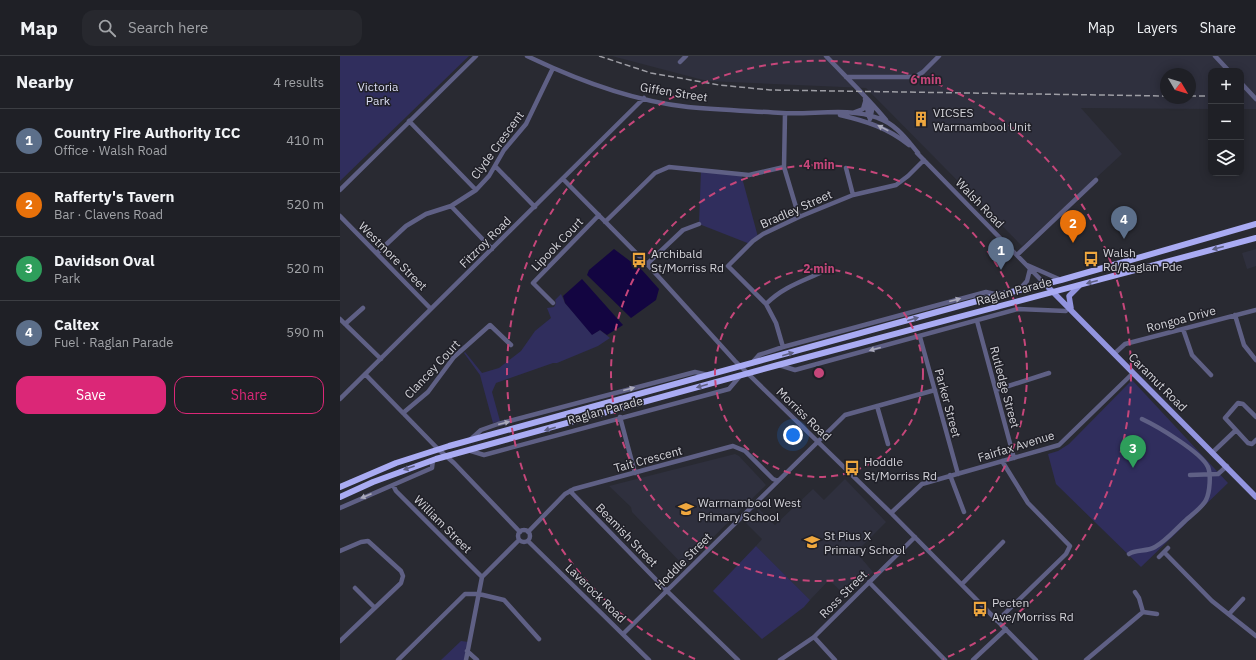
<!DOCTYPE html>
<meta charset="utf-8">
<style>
:root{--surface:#1f2026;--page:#27282e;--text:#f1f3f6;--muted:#a1a3a7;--line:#3c3e43;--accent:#db2777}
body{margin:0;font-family:"IBM Plex Sans",sans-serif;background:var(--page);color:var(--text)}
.controls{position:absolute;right:12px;top:12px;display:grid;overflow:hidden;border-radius:8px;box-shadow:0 2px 10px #0003}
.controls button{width:36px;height:36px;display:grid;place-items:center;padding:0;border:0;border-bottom:1px solid var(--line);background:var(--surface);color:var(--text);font:20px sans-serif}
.compass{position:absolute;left:820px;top:12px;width:36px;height:36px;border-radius:50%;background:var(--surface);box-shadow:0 2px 10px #0003;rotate:128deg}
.you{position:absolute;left:453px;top:379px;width:14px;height:14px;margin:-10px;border:3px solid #fff;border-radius:50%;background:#1a73e8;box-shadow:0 0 0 6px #1a73e833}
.badge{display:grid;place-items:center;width:26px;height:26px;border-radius:50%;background:var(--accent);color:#fff;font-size:13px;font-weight:700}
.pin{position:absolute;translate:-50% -33px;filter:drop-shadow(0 1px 2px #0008)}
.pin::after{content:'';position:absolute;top:21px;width:14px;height:12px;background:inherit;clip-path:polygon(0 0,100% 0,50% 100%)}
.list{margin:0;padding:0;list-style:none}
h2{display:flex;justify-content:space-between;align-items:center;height:52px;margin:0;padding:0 16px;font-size:17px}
h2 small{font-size:13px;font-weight:400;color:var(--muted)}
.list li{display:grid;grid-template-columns:26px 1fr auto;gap:12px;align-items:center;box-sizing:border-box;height:64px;padding:0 16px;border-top:1px solid var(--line)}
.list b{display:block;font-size:15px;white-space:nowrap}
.list p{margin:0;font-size:13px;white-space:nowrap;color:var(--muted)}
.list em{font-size:13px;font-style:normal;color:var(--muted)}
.actions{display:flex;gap:8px;padding:12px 16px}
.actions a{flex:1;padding:9px 0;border:1px solid var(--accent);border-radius:12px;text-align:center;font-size:14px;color:var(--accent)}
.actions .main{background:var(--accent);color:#fff}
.icon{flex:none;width:22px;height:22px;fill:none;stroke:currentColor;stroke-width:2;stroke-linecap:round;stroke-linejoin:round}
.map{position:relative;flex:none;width:916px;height:604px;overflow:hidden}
header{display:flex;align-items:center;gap:24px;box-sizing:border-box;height:56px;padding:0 20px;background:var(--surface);border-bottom:1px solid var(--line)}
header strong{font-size:19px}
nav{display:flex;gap:22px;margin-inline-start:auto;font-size:14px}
.search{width:280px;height:36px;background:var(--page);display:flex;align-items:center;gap:10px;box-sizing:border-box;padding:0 14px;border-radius:12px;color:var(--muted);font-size:15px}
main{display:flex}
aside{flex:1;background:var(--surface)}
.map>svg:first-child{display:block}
.built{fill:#2f303e;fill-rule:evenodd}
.green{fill:#302e5d}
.water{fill:#130541}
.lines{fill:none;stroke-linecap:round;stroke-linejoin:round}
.minor{stroke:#5f6085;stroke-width:4.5}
.major{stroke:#9294df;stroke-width:5.5}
.highway{stroke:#a9abf3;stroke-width:6}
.rail{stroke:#9e9ea5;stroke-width:1.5;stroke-dasharray:6 3;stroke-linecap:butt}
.oneway{fill:#aab}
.oneway2{fill:#5e5f83}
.ring{fill:none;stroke:#c6467a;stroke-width:2;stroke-dasharray:7 5}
.labels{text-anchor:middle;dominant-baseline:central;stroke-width:3;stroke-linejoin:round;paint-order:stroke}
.park-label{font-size:12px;fill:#dbddf4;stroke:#202028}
.street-label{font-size:12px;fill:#d2d2d8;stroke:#202028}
.poi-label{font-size:12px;fill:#d2d2d8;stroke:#202028;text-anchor:start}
.centre{fill:#c6467a;stroke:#202028;stroke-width:2}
.ring-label{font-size:12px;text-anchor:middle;font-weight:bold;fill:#c6467a;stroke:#202028;stroke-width:3;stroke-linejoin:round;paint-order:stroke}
</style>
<header>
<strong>Map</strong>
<div class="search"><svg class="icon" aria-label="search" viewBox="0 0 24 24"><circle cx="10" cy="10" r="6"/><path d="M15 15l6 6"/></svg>Search here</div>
<nav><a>Map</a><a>Layers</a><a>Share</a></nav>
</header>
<main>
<aside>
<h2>Nearby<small>4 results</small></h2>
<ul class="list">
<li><span class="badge" style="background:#5c6f8a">1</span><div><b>Country Fire Authority ICC</b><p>Office · Walsh Road</p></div><em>410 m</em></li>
<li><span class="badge" style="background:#e8710a">2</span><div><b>Rafferty's Tavern</b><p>Bar · Clavens Road</p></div><em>520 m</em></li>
<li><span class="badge" style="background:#2e9e5b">3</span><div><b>Davidson Oval</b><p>Park</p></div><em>520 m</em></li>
<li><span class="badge" style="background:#5c6f8a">4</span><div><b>Caltex</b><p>Fuel · Raglan Parade</p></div><em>590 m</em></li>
</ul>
<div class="actions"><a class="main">Save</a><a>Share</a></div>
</aside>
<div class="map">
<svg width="916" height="604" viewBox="0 0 916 604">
<rect width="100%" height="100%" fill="#292a32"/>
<!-- built -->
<path class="built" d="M272 0H916V53H901V15H871V53L741 52 782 98 682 190 526 32 367 25ZM826 18H850V42H826Z
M916 193V210L907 213 902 197Z
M395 398 399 400 426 429 344 510 292 456 291 451 269 430Z
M505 423 546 466 516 496 533 516 517 533 506 540 489 524 470 544 416 490 422 483 405 466 419 453 435 469 473 433 484 444Z"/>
<!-- green -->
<path class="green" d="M0 0H129L0 125Z
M361 114 401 118 418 181 410 188 359 168Z
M221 238 225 247 253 278 260 274 270 282 258 290 217 307H213L156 327 152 336 160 365 153 367 140 319 124 297 125 296 142 317 159 312 181 295 195 275 211 262 207 252 214 251 216 247 215 244Z
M792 324 888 427 801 511 716 428 708 398 718 395 729 388Z
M416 490 470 544 464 551 422 583 373 535Z
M121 585 129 586 126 604H101Z"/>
<!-- water -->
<path class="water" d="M274 193 302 214 319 233 316 244 291 262 247 219 249 214Z
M242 223 283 269 267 279 260 274 252 279 225 247 223 240Z"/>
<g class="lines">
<!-- minor -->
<path class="minor" d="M187 0C237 24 292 45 348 51 379 54 411 55 442 57 473 59 508 51 538 62 556 68 567 84 578 97
M486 0C506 21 528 42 546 64
M875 0 889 15
M340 6 346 0
M506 21H575L583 16 599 0
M901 27 916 43
M525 43 529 61
M515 56 523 53 525 46
M445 58 444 111 459 161
M500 59C526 65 548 72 569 89
M530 63 532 54 530 47
M69 65 136 134
M577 97 704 227
M155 110 195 151
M506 112 513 139
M223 123 307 208 395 305 551 457 696 604
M0 134 136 0
M111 150 152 193
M0 160 91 253
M265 166 315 117 329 111 409 119 444 111
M37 197 66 170 86 158 111 150 136 134 149 120 164 94 186 68 213 12
M677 199 756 124
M307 208 343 174 359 168
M687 209 721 224
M679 234 687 225 690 213
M213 247 193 227 259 159
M426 248C442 232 460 226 480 217
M895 259 904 289 916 304
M0 263 41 303
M637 265 674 402
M5 268 23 252
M843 273 852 299 871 319
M580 281 618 418
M443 291 436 267 426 248 388 210 413 185 423 178 459 161 513 139 556 129 568 120 584 104
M774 298 785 288 916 254
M412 307 419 299 443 291 646 236 659 239
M439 309 455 314 678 253 726 255
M25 318 98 393 114 407 180 476
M656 334 709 317
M0 343 304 42
M537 350 548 388
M63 357 88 336 114 301 150 269 171 289
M280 361 295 417
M916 361 903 348 898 347 885 362 908 387 912 388 916 384
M131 383 141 374 158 368 355 316 368 319
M131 395 144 399 389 333 400 320
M873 396 895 375
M610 419 624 456
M850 419 878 418 887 410
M53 429 56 435 142 521
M230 435 327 535 398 604
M0 452 92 412 93 404
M551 457 582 428 719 389 793 317
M178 480a6 6 0 1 1 12 0a6 6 0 1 1-12 0Z
M188 476 225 438 234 433 393 390 405 395 433 423 438 425
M188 485 309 604
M0 495 21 486 28 485 61 515 63 520 61 527 0 585
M824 496 872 545 916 580
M789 498C796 493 807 496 815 491 826 485 835 474 845 465 851 459 862 452 866 444 870 436 871 418 868 411 861 396 817 370 802 363
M819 501 828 492
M529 526 605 604
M622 528 663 486
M15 532 35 552
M795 536 799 542 803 556
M889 558 903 543
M657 565 726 498 730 490 688 447 662 405
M283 578 505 359 595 334
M474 581 495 604
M127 595 137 604
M58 604 125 538H139L164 544 199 583
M126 604 142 521 179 484
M440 604 474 581 575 481
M633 604 666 573
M746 604 803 556 817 558"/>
<!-- major -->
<path class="major" d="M704 227 916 441
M731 252 729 240 739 230"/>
<!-- highway -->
<path class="highway" d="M0 431 56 407 109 390 659 239 721 224 916 168
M0 441 33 426 96 403 438 309 916 182"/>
<!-- rail -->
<path class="rail" d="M259 0 311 17 379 29 430 34 826 40
M850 40H871"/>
</g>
<!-- one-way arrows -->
<defs><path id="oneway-solid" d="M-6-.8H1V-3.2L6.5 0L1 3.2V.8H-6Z"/></defs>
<g class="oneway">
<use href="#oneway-solid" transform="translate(543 72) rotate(-153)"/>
<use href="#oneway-solid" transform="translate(615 244) rotate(-15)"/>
<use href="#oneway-solid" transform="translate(535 293) rotate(165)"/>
<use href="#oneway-solid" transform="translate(289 333) rotate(-15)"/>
<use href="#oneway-solid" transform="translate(164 367) rotate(-15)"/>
<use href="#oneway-solid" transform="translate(26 440) rotate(157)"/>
</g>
<g class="oneway2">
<use href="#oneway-solid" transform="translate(878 192) rotate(165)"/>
<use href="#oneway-solid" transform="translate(752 226) rotate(165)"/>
<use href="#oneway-solid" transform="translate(573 263) rotate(-16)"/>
<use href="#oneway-solid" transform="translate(448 298) rotate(-16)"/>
<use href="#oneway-solid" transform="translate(362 330) rotate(164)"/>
<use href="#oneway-solid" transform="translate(210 373) rotate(164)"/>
<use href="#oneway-solid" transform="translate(69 412) rotate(161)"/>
</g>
<!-- distance rings -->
<g class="ring">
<circle cx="479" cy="317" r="104"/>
<circle cx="479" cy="317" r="208"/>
<path d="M355 603A312 312 0 1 1 603 603"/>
</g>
<!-- icons -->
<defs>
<symbol id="building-bare" viewBox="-9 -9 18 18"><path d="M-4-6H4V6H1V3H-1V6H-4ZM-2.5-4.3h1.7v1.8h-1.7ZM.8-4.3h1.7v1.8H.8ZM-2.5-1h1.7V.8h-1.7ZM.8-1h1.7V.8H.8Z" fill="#efa73e" stroke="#202028" stroke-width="2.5" paint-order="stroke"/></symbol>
<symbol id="bus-bare" viewBox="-9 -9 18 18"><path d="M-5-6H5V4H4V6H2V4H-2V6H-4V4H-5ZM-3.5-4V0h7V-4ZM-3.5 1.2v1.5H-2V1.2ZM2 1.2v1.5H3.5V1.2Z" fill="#efa73e" stroke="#202028" stroke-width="2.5" paint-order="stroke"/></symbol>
<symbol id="school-bare" viewBox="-9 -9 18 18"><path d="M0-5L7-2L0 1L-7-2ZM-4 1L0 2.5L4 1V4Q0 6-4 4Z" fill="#efa73e" stroke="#202028" stroke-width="2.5" paint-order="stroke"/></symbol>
<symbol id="university-bare" viewBox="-9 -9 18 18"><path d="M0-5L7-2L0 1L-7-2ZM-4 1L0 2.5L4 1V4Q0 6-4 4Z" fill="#efa73e" stroke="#202028" stroke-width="2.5" paint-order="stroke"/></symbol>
</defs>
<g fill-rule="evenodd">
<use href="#building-bare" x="570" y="52" width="22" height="22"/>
<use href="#bus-bare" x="740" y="192" width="22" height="22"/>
<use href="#bus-bare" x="288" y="193" width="22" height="22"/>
<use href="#bus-bare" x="501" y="401" width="22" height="22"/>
<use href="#school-bare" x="335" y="442" width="22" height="22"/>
<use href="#university-bare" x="461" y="475" width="22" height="22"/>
<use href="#bus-bare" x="629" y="542" width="22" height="22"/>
</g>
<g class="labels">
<!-- park labels -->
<g class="park-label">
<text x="38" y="30">Victoria<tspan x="38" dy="14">Park</tspan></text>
</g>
<!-- street labels -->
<g class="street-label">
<text transform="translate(334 36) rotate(9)">Giffen Street</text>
<text transform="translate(157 89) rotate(-54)">Clyde Crescent</text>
<text transform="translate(640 147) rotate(46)">Walsh Road</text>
<text transform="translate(456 153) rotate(-24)">Bradley Street</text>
<text transform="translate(145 186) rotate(-45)">Fitzroy Road</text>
<text transform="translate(217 188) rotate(-46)">Lipook Court</text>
<text transform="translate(53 200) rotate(45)">Westmore Street</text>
<text transform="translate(674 235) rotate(-15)">Raglan Parade</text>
<text transform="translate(841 263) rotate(-15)">Rongoa Drive</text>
<text transform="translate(92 313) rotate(-47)">Clancey Court</text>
<text transform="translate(818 326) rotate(45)">Caramut Road</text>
<text transform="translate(665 331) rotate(75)">Rutledge Street</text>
<text transform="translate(608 347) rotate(75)">Parker Street</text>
<text transform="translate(265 354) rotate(-15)">Raglan Parade</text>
<text transform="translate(464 358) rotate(44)">Morriss Road</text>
<text transform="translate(676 390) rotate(-17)">Fairfax Avenue</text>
<text transform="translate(308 403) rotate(-15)">Tait Crescent</text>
<text transform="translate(103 468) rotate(45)">William Street</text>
<text transform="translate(287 479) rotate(46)">Beamish Street</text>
<text transform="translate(343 505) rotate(-45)">Hoddle Street</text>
<text transform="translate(256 537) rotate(44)">Laverock Road</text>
<text transform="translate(503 538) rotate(-45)">Ross Street</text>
</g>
<!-- poi labels -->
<g class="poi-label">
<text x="593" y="56">VICSES<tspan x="593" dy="14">Warrnambool Unit</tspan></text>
<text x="763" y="196">Walsh<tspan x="763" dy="14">Rd/Raglan Pde</tspan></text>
<text x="311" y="197">Archibald<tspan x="311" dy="14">St/Morriss Rd</tspan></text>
<text x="524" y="405">Hoddle<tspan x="524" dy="14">St/Morriss Rd</tspan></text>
<text x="358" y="446">Warrnambool West<tspan x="358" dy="14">Primary School</tspan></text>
<text x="484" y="479">St Pius X<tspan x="484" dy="14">Primary School</tspan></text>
<text x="652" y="546">Pecten<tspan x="652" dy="14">Ave/Morriss Rd</tspan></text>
</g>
</g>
<circle cx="479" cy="317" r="6" class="centre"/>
<g class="ring-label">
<text x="586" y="28">6 min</text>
<text x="479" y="113">4 min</text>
<text x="479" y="217">2 min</text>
</g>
</svg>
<div class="controls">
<button>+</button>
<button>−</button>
<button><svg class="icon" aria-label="layers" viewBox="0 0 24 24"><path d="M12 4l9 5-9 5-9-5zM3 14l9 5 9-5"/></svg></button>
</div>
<svg class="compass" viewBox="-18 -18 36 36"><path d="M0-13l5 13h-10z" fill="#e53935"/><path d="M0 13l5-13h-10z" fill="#a1a3a7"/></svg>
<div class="you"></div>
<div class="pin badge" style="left:661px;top:214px;background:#5c6f8a">1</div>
<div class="pin badge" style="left:733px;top:187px;background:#e8710a">2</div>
<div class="pin badge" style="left:793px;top:412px;background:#2e9e5b">3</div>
<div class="pin badge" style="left:784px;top:183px;background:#5c6f8a">4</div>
</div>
</main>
